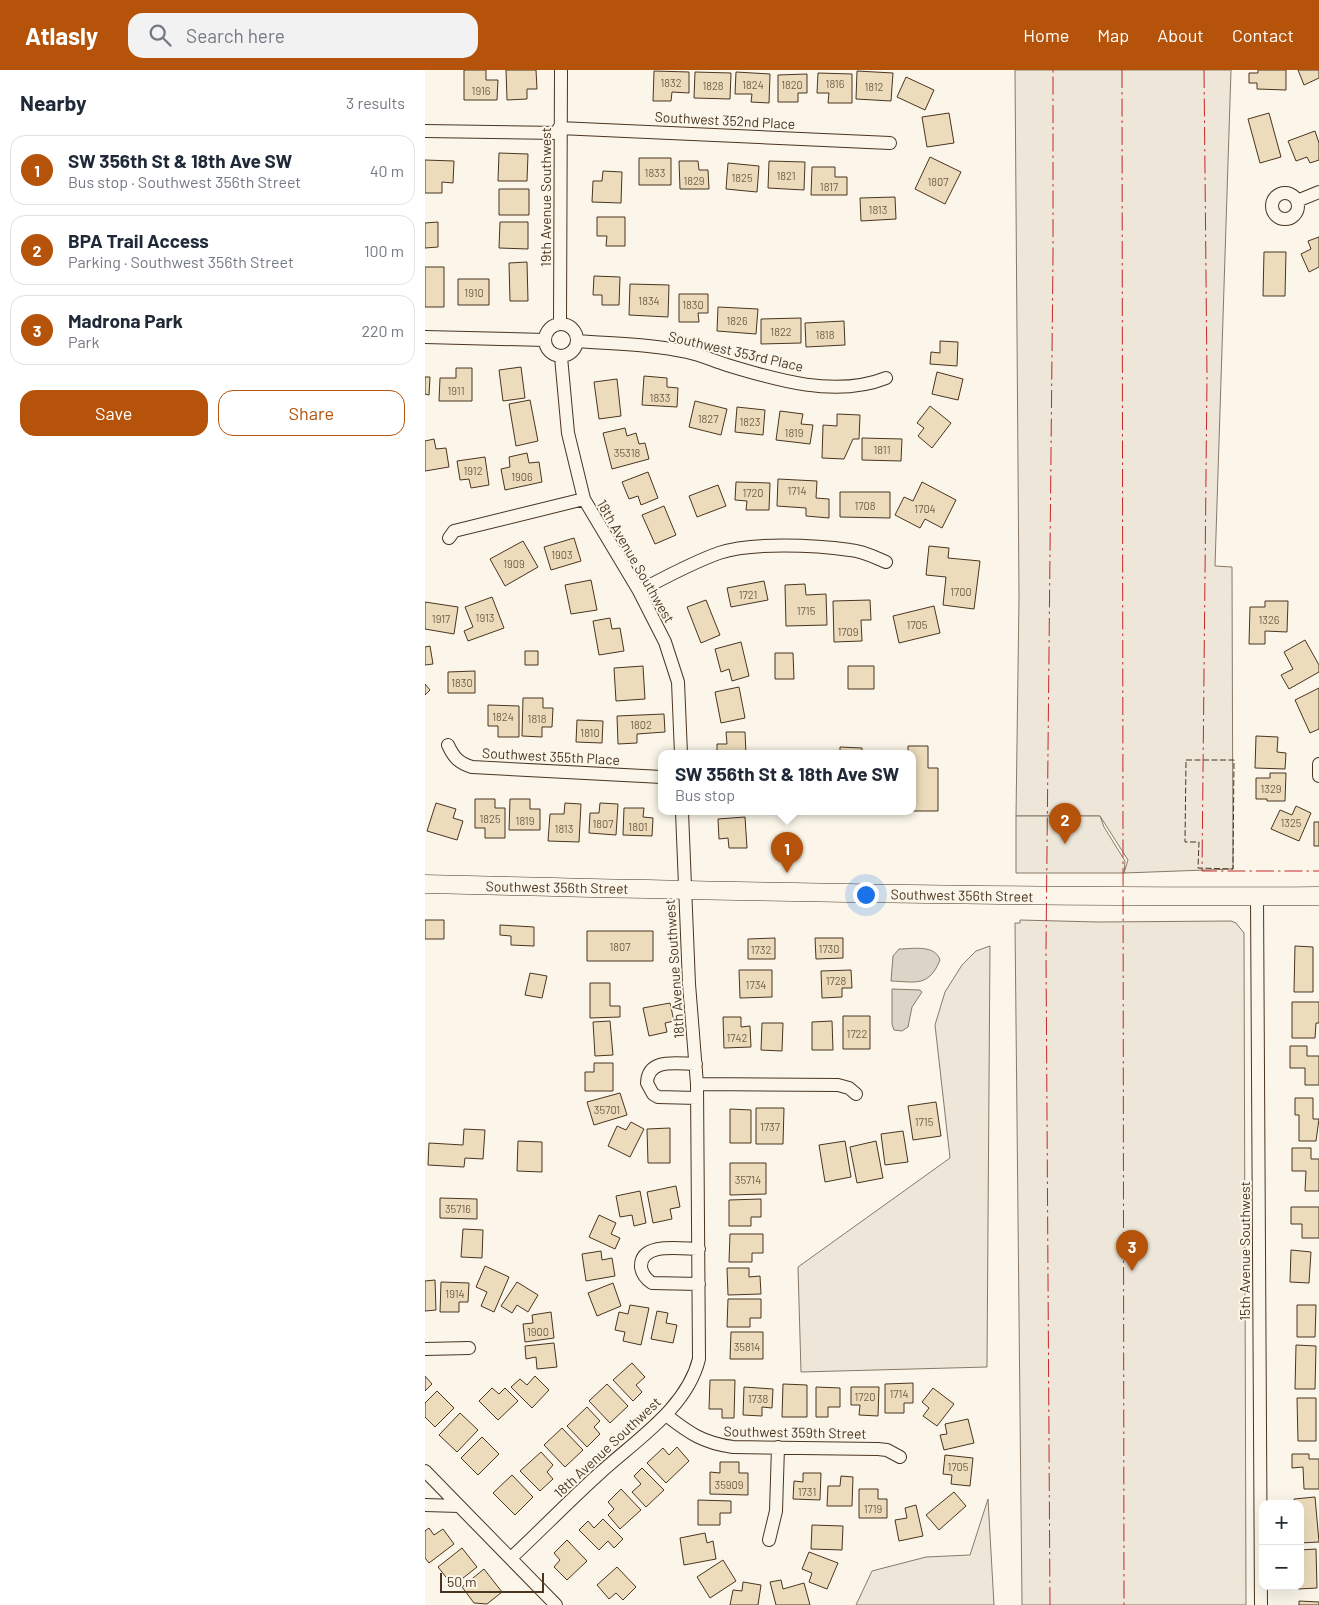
<!DOCTYPE html>
<meta charset="utf-8">
<style>
:root{--surface:#fff;--page:#f2f2f3;--text:#1f2937;--muted:#747a83;--line:#e0e1e3;--accent:#b45309}
body{margin:0;font-family:Barlow,sans-serif;background:var(--page);color:var(--text)}
.controls{position:absolute;right:15px;bottom:15px;display:grid;overflow:hidden;border-radius:10px;box-shadow:0 5px 20px #0002}
.controls button{width:45px;height:45px;display:grid;place-items:center;padding:0;border:0;border-bottom:1px solid var(--line);background:var(--surface);color:var(--text);font:25px sans-serif}
.scale{position:absolute;left:15px;bottom:12px;width:104px;box-sizing:border-box;padding-left:5px;border:2px solid #4a3520;border-top:0;font-size:14px;line-height:18px;white-space:nowrap;color:#4a3520;-webkit-text-stroke:4px #fbf6e9;paint-order:stroke}
.you{position:absolute;left:440px;top:824px;width:18px;height:18px;margin:-12px;border:4px solid #fff;border-radius:50%;background:#1a73e8;box-shadow:0 0 0 8px #1a73e833}
.badge{display:grid;place-items:center;width:32px;height:32px;border-radius:50%;background:var(--accent);color:#fff;font-size:16px;font-weight:700}
.pin{position:absolute;translate:-50% -41px;filter:drop-shadow(0 1px 2px #0008)}
.pin::after{content:'';position:absolute;top:26px;width:18px;height:15px;background:inherit;clip-path:polygon(0 0,100% 0,50% 100%)}
.popup{position:absolute;left:233px;top:680px;width:258px;height:65px;box-sizing:border-box;display:grid;place-content:center;border-radius:10px;background:var(--surface);filter:drop-shadow(0 1px 4px #0005);font-size:16px;white-space:nowrap;color:var(--muted)}
.popup b{font-size:19px;color:var(--text)}
.popup::after{content:'';position:absolute;left:50%;top:100%;margin-left:-10px;border:10px solid transparent;border-top-color:var(--surface)}
.list{margin:0;padding:0;list-style:none}
h2{display:flex;justify-content:space-between;align-items:center;height:65px;margin:0;padding:0 20px;font-size:21px}
h2 small{font-size:16px;font-weight:400;color:var(--muted)}
.list li{display:grid;grid-template-columns:32px 1fr auto;gap:15px;align-items:center;box-sizing:border-box;height:70px;margin:0 10px 10px;padding:0 10px;border:1px solid var(--line);border-radius:15px}
.list b{display:block;font-size:19px;white-space:nowrap}
.list p{margin:0;font-size:16px;white-space:nowrap;color:var(--muted)}
.list em{font-size:16px;font-style:normal;color:var(--muted)}
.actions{display:flex;gap:10px;padding:15px 20px}
.actions a{flex:1;padding:11px 0;border:1px solid var(--accent);border-radius:15px;text-align:center;font-size:18px;color:var(--accent)}
.actions .main{background:var(--accent);color:#fff}
.icon{flex:none;width:28px;height:28px;fill:none;stroke:currentColor;stroke-width:2;stroke-linecap:round;stroke-linejoin:round}
.map{position:relative;flex:none;width:894px;height:1535px;overflow:hidden}
header{display:flex;align-items:center;gap:30px;box-sizing:border-box;height:70px;padding:0 25px;background:var(--accent);color:#fff}
header strong{font-size:24px}
nav{display:flex;gap:28px;margin-inline-start:auto;font-size:18px}
.search{width:350px;height:45px;background:var(--page);display:flex;align-items:center;gap:12px;box-sizing:border-box;padding:0 18px;border-radius:15px;color:var(--muted);font-size:19px}
main{display:flex}
aside{flex:1;background:var(--surface)}
.map>svg:first-child{display:block}
.green{fill:#ede6d9;stroke:#887966}
.parking{fill:#ede7d9;stroke:#887966}
.water{fill:#dcd4c6;stroke:#887966}
.building{fill:#ecdcbc;stroke:#4a3520}
.lines{fill:none;stroke-linecap:round;stroke-linejoin:round}
.street-casing{stroke:#4a3520;stroke-width:14}
.secondary-casing{stroke:#4a3520;stroke-width:19}
.street{stroke:#fbf6e9;stroke-width:12}
.secondary{stroke:#fbf6e9;stroke-width:18}
.fence{stroke:#4a3520;stroke-width:1;stroke-dasharray:6 2.5;stroke-linecap:butt}
.power{stroke:#c62828;stroke-width:1;stroke-dasharray:18 4 2.5 4;stroke-linecap:butt}
.labels{text-anchor:middle;dominant-baseline:central;stroke-width:4;stroke-linejoin:round;paint-order:stroke}
.number-label{font-size:11px;fill:#725f47}
.street-label{font-size:14px;fill:#4a3520;stroke:#fbf6e9}
</style>
<header>
<strong>Atlasly</strong>
<div class="search"><svg class="icon" aria-label="search" viewBox="0 0 24 24"><circle cx="10" cy="10" r="6"/><path d="M15 15l6 6"/></svg>Search here</div>
<nav><a>Home</a><a>Map</a><a>About</a><a>Contact</a></nav>
</header>
<main>
<aside>
<h2>Nearby<small>3 results</small></h2>
<ul class="list">
<li><span class="badge">1</span><div><b>SW 356th St &amp; 18th Ave SW</b><p>Bus stop · Southwest 356th Street</p></div><em>40 m</em></li>
<li><span class="badge">2</span><div><b>BPA Trail Access</b><p>Parking · Southwest 356th Street</p></div><em>100 m</em></li>
<li><span class="badge">3</span><div><b>Madrona Park</b><p>Park</p></div><em>220 m</em></li>
</ul>
<div class="actions"><a class="main">Save</a><a>Share</a></div>
</aside>
<div class="map">
<svg width="894" height="1535" viewBox="0 0 894 1535">
<rect width="100%" height="100%" fill="#fbf6e9"/>
<!-- green -->
<path class="green" d="M590 0H806L790 496 807 497 808 799 699 803 703 790 675 746H591L594 527Z
M595 850 673 852 806 851 811 853 819 863 821 1535H597L590 853H595Z
M565 876 562 1297 376 1302 373 1197 525 1088 510 955 520 922 537 895 551 881Z
M563 1429 569 1535H431L447 1501 501 1487 545 1485Z"/>
<!-- parking -->
<path class="parking" d="M591 746H675L679 757 700 791 699 803H591Z"/>
<!-- water -->
<path class="water" d="M474 879C487 879 510 874 515 890 504 917 491 912 466 911L468 886Z
M467 919 495 920 497 922 487 937 483 957 477 961 469 960 467 954Z"/>
<!-- building -->
<path class="building" d="M39 0H61V10H73L72 30H39Z
M81 0H111L112 19H102V29L82 30Z
M833 0H861V20L832 19V13H824V3H833Z
M873 0H894V8L879 15Z
M229 1 264 2V23L247 22 246 31H228Z
M432 1 468 3 466 31 431 29Z
M270 2 306 3 305 29 269 28Z
M311 2 345 4 344 33 326 32 327 24H310Z
M393 3 427 4V33H403L404 23H392Z
M382 4V23H373V32H353V5Z
M481 7 509 20 500 40 472 27Z
M524 43 529 73 502 77 497 47Z
M844 43 856 87 835 93 823 49Z
M890 61 894 73V90L885 93 882 87 871 91 863 71Z
M74 83 103 84 102 111H73Z
M505 87 536 102 520 134 490 119Z
M214 88H246V115H214Z
M0 90 29 91 28 113 17 112V123H0Z
M254 91H273L274 100H283L284 119H255Z
M344 91 380 92 379 120 343 118Z
M303 93 334 96 332 122 301 119Z
M387 97H410V107H422V125H386Z
M178 101 197 102 196 133 167 132 168 111H177Z
M74 119H104V145H74Z
M470 127 471 149 436 151 435 128Z
M172 147H200V176H181L182 166H172Z
M13 152V177L0 178V153Z
M75 152H103V179L74 178Z
M894 167V197L884 202 876 184 886 179 883 171Z
M839 182H861L860 226H838Z
M102 192 103 231H85L84 193Z
M0 197H19V237H0Z
M169 206 195 207 194 235H177V225H168Z
M33 209H64V235H33Z
M205 214 244 215 243 247 204 245Z
M254 224H283V243H273L274 252H254Z
M293 237 333 239 331 264 292 261Z
M376 248V273L336 274V249Z
M419 251 420 275 381 277 380 253Z
M515 271 533 272 532 296 505 294 506 282 515 283Z
M96 297 100 328 78 331 74 300Z
M31 298H47V331H14L15 308H31Z
M512 302 538 309 533 330 507 324Z
M219 306 242 308V317L253 318 252 337 217 335Z
M0 307H5L4 325 0 324Z
M192 309 196 346 174 349 169 312Z
M105 330 113 371 91 376 84 334Z
M270 331 302 339 296 365 264 357Z
M505 336 526 353 507 378 493 366 499 358 492 353Z
M312 337 340 340 338 365 310 362Z
M355 341 378 344 376 354 388 355 385 374 351 370Z
M412 344 435 345 434 369H428L419 389 397 388 398 355 412 356Z
M200 358 202 366 211 363 214 374 220 373 224 389 187 399 178 363Z
M437 368 477 369 476 391 437 390Z
M9 369 11 379 21 378 24 397 0 401V371Z
M102 383 104 393 114 392 117 412 80 420 76 399 85 397 84 387Z
M60 387 64 415 46 418 44 409 35 410 32 391Z
M223 402 233 428 216 435 213 426 204 429 197 412Z
M353 409 392 411 391 428 404 429V448L381 446V438L352 436Z
M311 412 345 413 344 440H321L322 431 310 430Z
M497 412 531 430 517 458 500 449 495 458 470 445 479 427 488 431Z
M293 415 301 436 272 447 264 426Z
M415 422H465V448L415 447Z
M239 436 251 465 230 474 217 445Z
M149 468 156 491 126 500 119 477Z
M98 471 113 497 80 516 65 489Z
M504 476 524 478 523 488 555 491 549 539 518 535 521 507 501 505Z
M166 510 172 540 146 544 140 515Z
M339 511 343 530 306 537 302 518Z
M380 514 381 525 401 524 402 555 361 556 360 515Z
M67 527 79 558 43 571 39 561 48 557 40 537Z
M281 530 295 565 276 573 262 537Z
M445 530 446 550H436L437 571 409 572 408 531Z
M840 531H863L862 562 840 561V574H824L825 537H840Z
M0 532 33 537 29 564 0 559Z
M509 536 515 563 474 573 468 546Z
M185 548 187 559 195 558 199 581 174 585 168 551Z
M880 570 894 595V602L864 619 856 605 868 599 859 582Z
M316 572 324 606 307 611 304 599 296 602 290 579Z
M5 576 8 594 0 595V577Z
M100 581H113V595H100Z
M350 583H368L369 609H350Z
M218 596 220 629 191 631 189 598Z
M423 596H449V619H423Z
M50 601V623H23V602Z
M0 614 5 620 0 625Z
M314 617 320 648 296 653 290 622Z
M894 618V659L885 663 870 630Z
M98 628H118V638H128L127 657H117V667L97 666Z
M63 635 94 636V667H73V656H63Z
M239 644 240 662 212 664V673L193 674 192 646Z
M152 650 178 651 177 673 151 672Z
M301 662H320L321 684H292V674H302Z
M831 666 853 667 852 682 861 683 860 699 830 698Z
M483 676H503V698H513V741H487V684H483Z
M415 677 437 678V684H415Z
M845 703H861L860 731H842V729H831V708H845Z
M50 729H70V738H80V768H60V758H50Z
M85 729H105V739H115V760H84Z
M11 733 31 739 28 748 38 751 32 770 2 761Z
M140 733 156 734 154 772 123 771 125 744H139Z
M175 733 193 734 191 765 164 763 165 743H174Z
M871 736 886 743 874 771 846 759 855 740 867 745Z
M199 738H219L218 747 228 748 227 766 198 765Z
M292 742H321V743H292Z
M320 747 322 778H304L303 768 294 769 293 749Z
M889 752H894V776H889Z
M0 850H19V869H0Z
M75 855 109 857V876L86 875V866L75 865Z
M162 861H228V891H162Z
M350 868V889H323V869Z
M390 868H418V888L391 889Z
M870 876 888 877V922H869Z
M314 900H347V927L315 928Z
M426 900 427 918H417V927L397 928 396 901Z
M105 903 122 906 117 928 100 925Z
M165 913H185V936H195V947L165 948Z
M867 932H894V953H891L890 968H867Z
M245 933 249 951 240 953 242 962 224 966 218 938Z
M418 946H445V979H418Z
M298 947H316V957L325 956 326 977 299 978Z
M185 951 188 985 170 986 168 952Z
M407 951 408 980H387V952Z
M337 953H358L357 981 336 980Z
M865 976H882V986H894V1015H880V998H865Z
M169 993H188V1021H160V1002H169Z
M195 1023 202 1045 169 1055 162 1032Z
M870 1028H888V1049H894L891 1071H874V1045H870Z
M511 1032 516 1066 488 1070 483 1036Z
M331 1038H359L358 1074H331Z
M305 1039 326 1040V1073H305Z
M206 1052 219 1059 205 1087 183 1076 192 1056 201 1060Z
M245 1058V1093H223L222 1059Z
M39 1059 60 1060 58 1089 40 1088 39 1097 3 1095 4 1073 38 1075Z
M478 1061 483 1092 460 1095 456 1064Z
M93 1071 117 1072V1102L92 1101Z
M420 1071 426 1107 400 1112 394 1075Z
M451 1071 458 1108 432 1113 425 1077Z
M867 1078H886V1089H894V1121H880L881 1101H867Z
M305 1093H341V1124L305 1125Z
M251 1116 255 1137 245 1139 247 1149 228 1153 222 1122Z
M215 1121 221 1153 209 1156 207 1145 195 1147 191 1126Z
M15 1128 52 1129V1149L15 1148Z
M336 1129V1147H326V1156H304V1130Z
M866 1137H894V1168H877V1154H866Z
M174 1145 191 1153 186 1164 195 1168 190 1179 164 1167Z
M38 1159 58 1160 57 1188 36 1187Z
M305 1164H338V1183H327V1192H304Z
M866 1180 886 1182 884 1213 865 1212Z
M176 1181 177 1190 187 1188 190 1206 161 1211 157 1184Z
M60 1196 84 1207 69 1242 56 1236 62 1222 51 1217Z
M302 1198H324V1207L335 1206 336 1224 303 1225Z
M10 1210 11 1240 0 1241V1211Z
M16 1212 44 1213 43 1232H34V1242H15Z
M92 1212 113 1225 103 1242 92 1235 87 1243 76 1236Z
M188 1213 196 1236 172 1246 163 1223Z
M303 1229H336V1248H325V1257H302Z
M205 1235 224 1238 216 1275 198 1271 200 1262 190 1260 194 1242 203 1244Z
M872 1235H891L890 1267H872Z
M232 1241 243 1243 241 1253 252 1255 248 1273 226 1269Z
M126 1242 129 1268 100 1272 98 1254 108 1253 107 1245Z
M306 1262H338V1289H305Z
M129 1273 132 1297 112 1299 111 1287 101 1289 100 1276Z
M871 1275 891 1276 890 1319H870Z
M207 1293 220 1307 211 1315 217 1322 208 1331 188 1310Z
M0 1306 7 1314 0 1321Z
M110 1306 124 1320 107 1338 86 1317 95 1309 102 1315Z
M285 1310H310L309 1348H297V1339H284Z
M488 1313V1333H479V1343H460V1314Z
M182 1314 203 1336 185 1353 164 1331Z
M358 1314 382 1315V1347H357Z
M319 1317 348 1319 347 1338 337 1337V1346L318 1345Z
M391 1317 415 1318V1337H403V1347H391Z
M426 1317H454L453 1346 434 1345 435 1335H426Z
M67 1318 74 1324 80 1318 93 1331 73 1350 54 1331Z
M508 1318 529 1334 512 1356 498 1346 504 1338 497 1332Z
M12 1321 29 1338 10 1357 0 1347V1333Z
M872 1328H891V1371H873Z
M162 1337 175 1351 169 1357 175 1364 162 1377 142 1356Z
M35 1343 53 1360 32 1382 14 1365Z
M543 1349 549 1373 519 1380 515 1365 522 1364 520 1354Z
M137 1358 158 1380 140 1397 119 1375Z
M57 1367 74 1384 53 1405 36 1388Z
M252 1377 264 1391 241 1413 222 1393 238 1378 244 1385Z
M116 1382 128 1395 122 1402 128 1409 115 1421 95 1401Z
M867 1384H884V1389H894V1419H879L878 1397 867 1398Z
M520 1385 548 1388 545 1416 526 1414 527 1405 518 1404Z
M295 1392H314V1403H323V1425L285 1424V1402L295 1403Z
M217 1398 239 1420 221 1437 207 1422 216 1414 209 1406Z
M378 1403H396L395 1430 368 1429 369 1411 378 1412Z
M87 1405 108 1427 90 1445 68 1423Z
M416 1406 428 1407 427 1436H402L403 1416H415Z
M196 1419 216 1440 195 1459 183 1445 189 1439 183 1432Z
M434 1419H453V1429H462V1448H434Z
M529 1422 541 1436 514 1460 501 1445Z
M890 1427 894 1472 875 1473V1434H869V1429Z
M273 1430 306 1431V1443H295V1455H273Z
M491 1435 498 1466 474 1471 470 1450 482 1448 480 1438Z
M178 1449 198 1469 189 1478 183 1471 174 1480 154 1460 163 1451 169 1458Z
M387 1455 418 1456 417 1480 386 1479Z
M4 1458 9 1465 18 1459 29 1474 4 1493 0 1488V1461Z
M280 1463 282 1473 288 1471 291 1489 259 1495 255 1468Z
M142 1470 162 1491 142 1510 129 1497 135 1490 129 1483Z
M37 1478 52 1497 28 1516 13 1497Z
M891 1479 892 1518 873 1519V1516H875V1480Z
M384 1482 413 1493 402 1519 384 1512 387 1503 377 1499Z
M298 1490 311 1511 285 1528 272 1507Z
M192 1497 211 1517 198 1530 191 1523 184 1529 172 1515Z
M59 1499 77 1522 62 1534 49 1533 37 1517Z
M356 1510 358 1519 379 1513 385 1535H351L345 1512Z
M318 1512 336 1515 333 1535H305L308 1520 317 1521Z
M874 1531 894 1532V1535H874Z"/>
<g class="lines">
<defs>
<path id="street" d="M134 58 465 73
M0 61 134 63
M847 136a13 13 0 1 1 26 0a13 13 0 1 1-26 0Z
M872 131 894 122
M135 253 136 0
M120 270a16 16 0 1 1 32 0a16 16 0 1 1-32 0Z
M0 267 120 270
M153 271C189 274 227 274 262 282 276 285 289 291 302 295 351 310 411 328 461 308
M136 287 143 363 159 429 214 521 240 572 253 612 256 684
M24 468 29 461 159 429
M214 521C241 507 266 493 294 483 327 472 390 475 425 480 438 481 449 487 461 492
M23 675C29 688 34 693 47 697L237 707
M894 694V706
M832 826 836 1535
M271 994C253 994 223 987 222 1013L228 1024 233 1027 272 1028
M272 1014 413 1015 424 1018 431 1024
M274 1179C258 1179 215 1171 216 1197 217 1205 221 1209 227 1213L274 1214
M0 1279 44 1278
M241 1345C264 1363 278 1373 308 1377L453 1379 462 1380 475 1387
M0 1401 131 1535
M0 1435 34 1436
M344 1470 351 1441 353 1377
M86 1488C116 1460 145 1430 175 1403 211 1370 262 1338 274 1289L272 1014 264 914 257 742"/>
<path id="secondary" d="M0 814C298 821 596 828 894 826"/>
</defs>
<!-- street casing -->
<use href="#street" class="street-casing"/>
<!-- secondary casing -->
<use href="#secondary" class="secondary-casing"/>
<!-- street -->
<use href="#street" class="street"/>
<!-- secondary -->
<use href="#secondary" class="secondary"/>
<!-- fence -->
<path class="fence" d="M761 690H809L808 799 773 798 774 772H760Z"/>
<!-- power -->
<path class="power" d="M697 0 699 1535
M779 0 782 307 777 801H894
M625 1535 621 880 628 185V0"/>
</g>
<g class="labels">
<!-- number labels -->
<g class="number-label">
<text x="246" y="12">1832</text>
<text x="410" y="13">1816</text>
<text x="328" y="14">1824</text>
<text x="367" y="14">1820</text>
<text x="288" y="15">1828</text>
<text x="449" y="16">1812</text>
<text x="56" y="20">1916</text>
<text x="230" y="102">1833</text>
<text x="361" y="105">1821</text>
<text x="317" y="107">1825</text>
<text x="269" y="110">1829</text>
<text x="513" y="111">1807</text>
<text x="404" y="116">1817</text>
<text x="453" y="139">1813</text>
<text x="49" y="222">1910</text>
<text x="224" y="230">1834</text>
<text x="268" y="234">1830</text>
<text x="312" y="250">1826</text>
<text x="356" y="261">1822</text>
<text x="400" y="264">1818</text>
<text x="31" y="320">1911</text>
<text x="235" y="327">1833</text>
<text x="283" y="348">1827</text>
<text x="325" y="351">1823</text>
<text x="369" y="362">1819</text>
<text x="457" y="379">1811</text>
<text x="202" y="382">35318</text>
<text x="48" y="400">1912</text>
<text x="97" y="406">1906</text>
<text x="372" y="420">1714</text>
<text x="328" y="422">1720</text>
<text x="440" y="435">1708</text>
<text x="500" y="438">1704</text>
<text x="137" y="484">1903</text>
<text x="89" y="493">1909</text>
<text x="536" y="521">1700</text>
<text x="323" y="524">1721</text>
<text x="381" y="540">1715</text>
<text x="60" y="547">1913</text>
<text x="16" y="548">1917</text>
<text x="844" y="549">1326</text>
<text x="492" y="554">1705</text>
<text x="423" y="561">1709</text>
<text x="37" y="612">1830</text>
<text x="78" y="646">1824</text>
<text x="112" y="648">1818</text>
<text x="216" y="654">1802</text>
<text x="165" y="662">1810</text>
<text x="846" y="718">1329</text>
<text x="65" y="748">1825</text>
<text x="100" y="750">1819</text>
<text x="866" y="752">1325</text>
<text x="178" y="753">1807</text>
<text x="213" y="756">1801</text>
<text x="139" y="758">1813</text>
<text x="195" y="876">1807</text>
<text x="404" y="878">1730</text>
<text x="336" y="879">1732</text>
<text x="411" y="910">1728</text>
<text x="331" y="914">1734</text>
<text x="432" y="963">1722</text>
<text x="312" y="967">1742</text>
<text x="182" y="1039">35701</text>
<text x="499" y="1051">1715</text>
<text x="345" y="1056">1737</text>
<text x="323" y="1109">35714</text>
<text x="33" y="1138">35716</text>
<text x="30" y="1223">1914</text>
<text x="113" y="1261">1900</text>
<text x="322" y="1276">35814</text>
<text x="474" y="1323">1714</text>
<text x="440" y="1326">1720</text>
<text x="333" y="1328">1738</text>
<text x="533" y="1396">1705</text>
<text x="304" y="1414">35909</text>
<text x="382" y="1421">1731</text>
<text x="448" y="1438">1719</text>
</g>
<!-- street labels -->
<g class="street-label">
<text transform="translate(300 50) rotate(3)">Southwest 352nd Place</text>
<text transform="translate(120 127) rotate(-90)">19th Avenue Southwest</text>
<text transform="translate(311 281) rotate(13)">Southwest 353rd Place</text>
<text transform="translate(211 491) rotate(60)">18th Avenue Southwest</text>
<text transform="translate(126 686) rotate(3)">Southwest 355th Place</text>
<text transform="translate(132 817) rotate(1)">Southwest 356th Street</text>
<text transform="translate(537 825) rotate(1)">Southwest 356th Street</text>
<text transform="translate(249 899) rotate(-94)">18th Avenue Southwest</text>
<text transform="translate(819 1181) rotate(-90)">15th Avenue Southwest</text>
<text transform="translate(370 1362) rotate(1)">Southwest 359th Street</text>
<text transform="translate(182 1377) rotate(-43)">18th Avenue Southwest</text>
</g>
</g>
</svg>
<div class="controls">
<button>+</button>
<button>−</button>
</div>
<div class="scale">50 m</div>
<div class="you"></div>
<div class="pin badge" style="left:362px;top:803px">1</div>
<div class="popup"><b>SW 356th St &amp; 18th Ave SW</b>Bus stop</div>
<div class="pin badge" style="left:640px;top:774px">2</div>
<div class="pin badge" style="left:707px;top:1201px">3</div>
</div>
</main>
